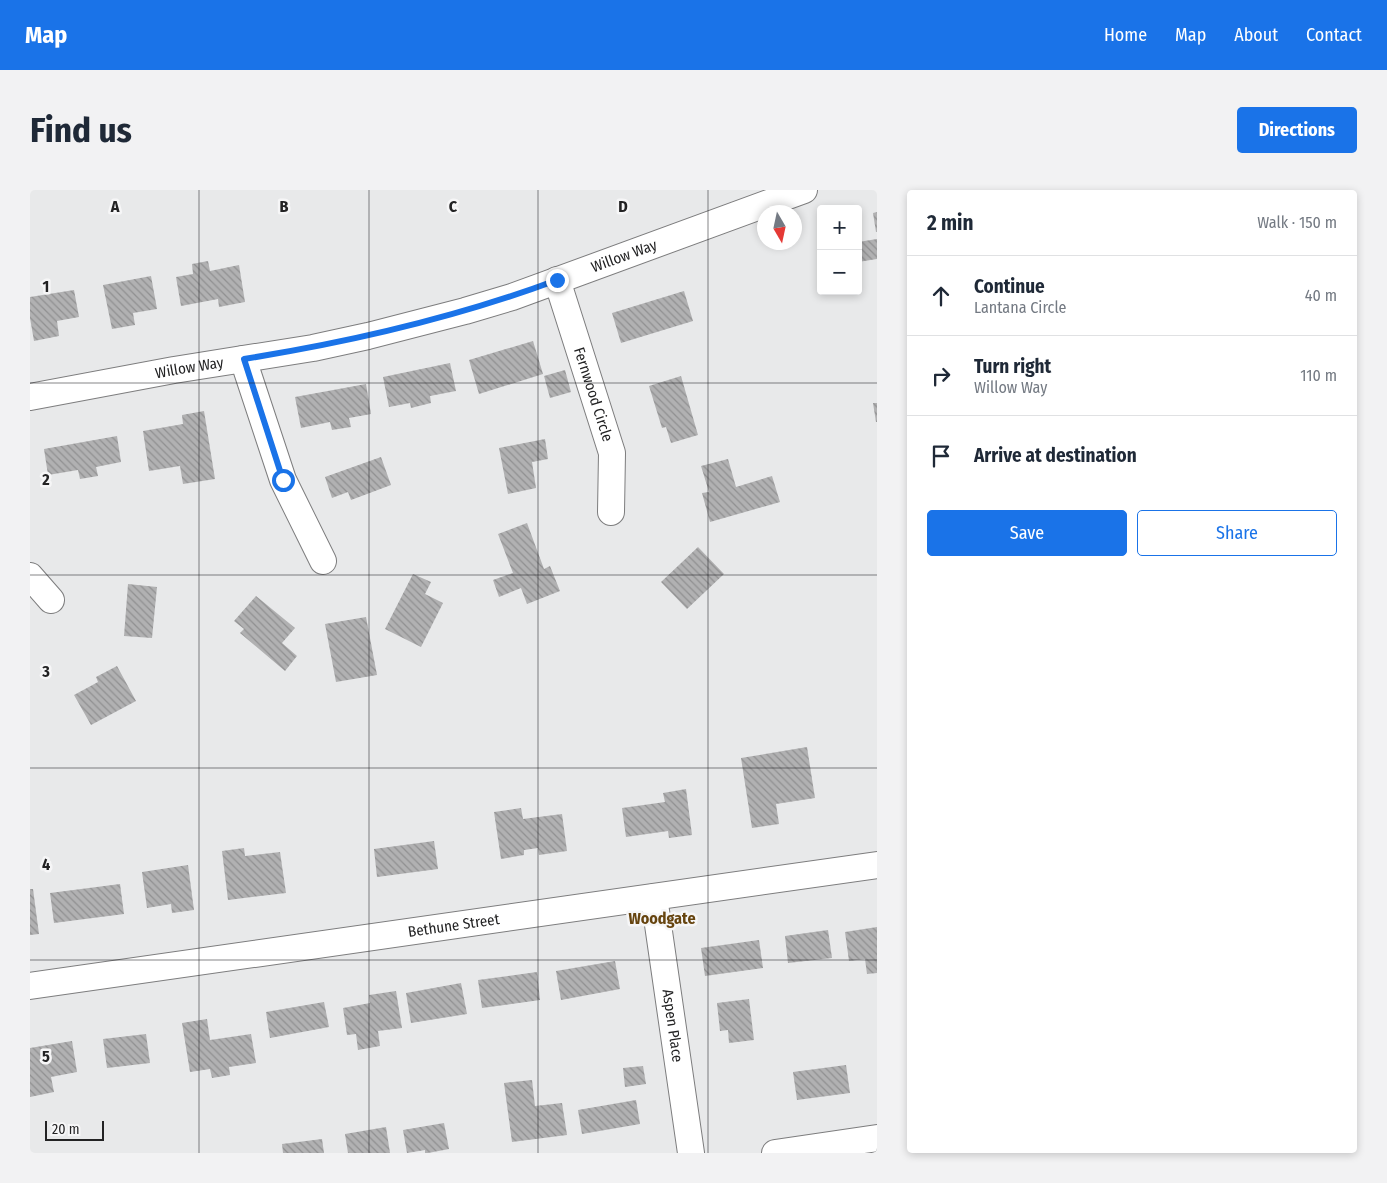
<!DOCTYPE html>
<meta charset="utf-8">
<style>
:root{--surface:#fff;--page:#f2f2f3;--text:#1f2937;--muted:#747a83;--line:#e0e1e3;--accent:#1a73e8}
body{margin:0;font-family:"Fira Sans Condensed",sans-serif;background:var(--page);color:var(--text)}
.controls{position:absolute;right:15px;top:15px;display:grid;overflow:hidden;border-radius:5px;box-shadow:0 2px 8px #0003}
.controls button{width:45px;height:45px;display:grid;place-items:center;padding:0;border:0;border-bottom:1px solid var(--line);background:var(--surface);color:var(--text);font:25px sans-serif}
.compass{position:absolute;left:727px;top:15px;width:45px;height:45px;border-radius:50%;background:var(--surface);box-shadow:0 2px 8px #0003;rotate:171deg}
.scale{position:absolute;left:15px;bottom:12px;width:59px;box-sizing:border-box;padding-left:5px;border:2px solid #232324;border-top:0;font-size:14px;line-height:18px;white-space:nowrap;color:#232324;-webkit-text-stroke:4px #f6f6f7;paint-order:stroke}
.stop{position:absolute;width:15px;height:15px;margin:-11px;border:4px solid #1a73e8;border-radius:50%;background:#fff}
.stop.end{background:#1a73e8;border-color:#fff;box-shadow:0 1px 5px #0008}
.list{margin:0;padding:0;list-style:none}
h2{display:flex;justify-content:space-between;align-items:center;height:65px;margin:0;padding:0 20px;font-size:21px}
h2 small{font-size:16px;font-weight:400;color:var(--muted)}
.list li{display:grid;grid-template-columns:32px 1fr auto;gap:15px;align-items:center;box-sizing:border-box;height:80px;padding:0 20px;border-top:1px solid var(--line)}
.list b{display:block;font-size:19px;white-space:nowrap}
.list p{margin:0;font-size:16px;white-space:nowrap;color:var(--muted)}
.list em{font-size:16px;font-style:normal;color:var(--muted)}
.actions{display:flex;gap:10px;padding:15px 20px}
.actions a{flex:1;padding:11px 0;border:1px solid var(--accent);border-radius:5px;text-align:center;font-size:18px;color:var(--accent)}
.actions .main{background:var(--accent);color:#fff}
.icon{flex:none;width:28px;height:28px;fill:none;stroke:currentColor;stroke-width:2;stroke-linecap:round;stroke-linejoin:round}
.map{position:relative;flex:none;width:847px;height:963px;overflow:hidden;border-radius:5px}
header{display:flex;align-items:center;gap:30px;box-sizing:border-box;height:70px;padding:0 25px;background:var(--accent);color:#fff}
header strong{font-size:24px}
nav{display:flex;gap:28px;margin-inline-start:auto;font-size:18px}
.intro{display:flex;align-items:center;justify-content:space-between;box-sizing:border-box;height:120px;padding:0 30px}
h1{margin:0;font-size:35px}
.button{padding:12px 22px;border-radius:5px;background:var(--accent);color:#fff;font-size:18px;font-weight:700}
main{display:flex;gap:30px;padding:0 30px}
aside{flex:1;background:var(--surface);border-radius:5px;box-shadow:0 2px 8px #0003}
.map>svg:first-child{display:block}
.building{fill:url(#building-back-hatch)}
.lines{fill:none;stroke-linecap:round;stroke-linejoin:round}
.minor-casing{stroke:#7d7d7e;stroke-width:28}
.minor{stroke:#fff;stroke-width:26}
.route{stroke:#1a73e8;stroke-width:6}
.grid{fill:none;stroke:#232324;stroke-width:1;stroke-opacity:0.55}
.labels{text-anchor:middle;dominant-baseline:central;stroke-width:5;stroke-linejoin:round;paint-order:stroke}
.street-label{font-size:15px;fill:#232324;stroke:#f6f6f7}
.neighbourhood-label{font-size:16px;font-weight:bold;fill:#66440f;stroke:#f6f6f7}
.grid-label{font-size:16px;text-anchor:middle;font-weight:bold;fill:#232324;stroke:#f6f6f7;stroke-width:5;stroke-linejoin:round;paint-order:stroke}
</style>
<header>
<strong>Map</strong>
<nav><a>Home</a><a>Map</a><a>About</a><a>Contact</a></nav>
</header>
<div class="intro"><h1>Find us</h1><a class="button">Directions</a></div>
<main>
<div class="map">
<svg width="847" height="963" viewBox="0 0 847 963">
<defs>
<pattern id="building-back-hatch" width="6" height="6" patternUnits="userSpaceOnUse" patternTransform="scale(1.25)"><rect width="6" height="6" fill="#b1b1b2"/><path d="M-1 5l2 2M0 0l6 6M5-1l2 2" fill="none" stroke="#909091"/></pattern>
</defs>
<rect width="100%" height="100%" fill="#e8e9ea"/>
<!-- building -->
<path class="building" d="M847 22V42H846L843 23Z
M847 49V69L828 72V52Z
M178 71 180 81 209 75 215 112 189 117 188 109 151 116 146 87 163 84 162 74Z
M121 86 127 119 103 123 105 135 82 139 73 95Z
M44 100 49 127 27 131 29 146 4 151 0 128V107Z
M654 101 663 131 591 153 582 123Z
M503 151 513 184 449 204 439 170Z
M420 173 426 201 400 206 401 213 381 218 380 213 359 217 353 187Z
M535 180 541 202 520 208 514 186Z
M651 186 668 245 641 253 636 237 632 238 619 196Z
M336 194 341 224 319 228 321 237 302 240 300 232 271 238 265 207Z
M843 213H847V232H846Z
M174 221 185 289 153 294 150 276 119 281 113 241 153 234 152 225Z
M87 246 91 272 66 277 68 286 50 289 48 280 18 285 14 259Z
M515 249 518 269 502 272 506 298 478 304 469 258Z
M351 267 361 295 321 310 318 302 302 308 295 287Z
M698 269 706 297 742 286 750 312 680 332 672 303 679 302 671 276Z
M497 333 514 379 520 376 530 401 497 414 491 398 469 407 463 390 483 383 468 344Z
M668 357 694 384 657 419 631 392Z
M383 384 401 392 395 404 413 413 391 457 355 439Z
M98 394 127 397 122 448 94 446Z
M226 406 265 438 252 453 267 466 255 481 210 443 214 439 204 431Z
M336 427 347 485 306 492 295 434Z
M87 476 106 511 61 535 44 505 68 492 66 487Z
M777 557 785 608 746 614 749 634 722 638 711 568Z
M656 599 662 645 639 648 638 641 596 647 592 618 635 612 633 603Z
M491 618 493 629 532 624 537 661 509 665 508 658 494 660V665L471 669 464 622Z
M404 651 408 679 347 687 344 659Z
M214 658 215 666 250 662 256 703 198 710 192 661Z
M158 675 164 720 142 723 141 714 117 718 112 682Z
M90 694 94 724 24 733 20 703Z
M0 699H3L9 744 0 745Z
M847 737V783L837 784 835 769 819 771 815 742Z
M798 740 802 768 758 773 755 746Z
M729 750 733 778 675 786 671 758Z
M585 771 590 799 531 810 526 781Z
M507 782 510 810 452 818 448 790Z
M431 793 437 824 381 833 376 803Z
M366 801 372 838 348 841 350 856 328 860 326 844 317 845 313 818 340 813 339 805Z
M719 809 724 850 699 853 698 840 690 841 687 813Z
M294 812 299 837 240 848 236 822Z
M177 829 180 850 221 844 226 873 199 877 200 885 182 888 180 879 160 882 152 833Z
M116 844 120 873 77 878 73 849Z
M42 851 47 882 21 887 24 902 0 907V858Z
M816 875 820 903 767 910 763 882Z
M613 876 616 894 595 897 593 878Z
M502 890 505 916 532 913 537 945 482 952 474 893Z
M606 910 610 934 552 944 548 920Z
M414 933 419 959 398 963H395V960L377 963 373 940Z
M356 937 360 963H318L315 944Z
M292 949 294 963H253L252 954Z"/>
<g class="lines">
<defs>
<g id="minor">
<path id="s1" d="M527 90 582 263 581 322"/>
<path d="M213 169 253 290 293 371"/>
<path id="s2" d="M0 207 144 180 283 158 338 146 435 121 482 107 774 0"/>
<path d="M0 386 21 410"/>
<path id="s3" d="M624 707 661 963"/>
<path id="s4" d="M0 796 847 675"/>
<path d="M745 963 847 948"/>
</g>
</defs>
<!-- minor casing -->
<use href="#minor" class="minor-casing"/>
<!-- minor -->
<use href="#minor" class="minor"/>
</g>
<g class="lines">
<!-- route -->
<path class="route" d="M253 290 214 169C321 152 425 128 527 90"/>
</g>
<!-- grid -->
<path class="grid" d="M169 0V963M339 0V963M508 0V963M678 0V963M0 193H847M0 385H847M0 578H847M0 770H847"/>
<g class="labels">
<!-- street labels -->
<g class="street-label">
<text stroke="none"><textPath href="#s2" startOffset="612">Willow Way</textPath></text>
<text stroke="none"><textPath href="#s2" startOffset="162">Willow Way</textPath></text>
<text stroke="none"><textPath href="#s1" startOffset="120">Fernwood Circle</textPath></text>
<text stroke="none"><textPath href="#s4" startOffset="428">Bethune Street</textPath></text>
<text stroke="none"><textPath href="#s3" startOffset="130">Aspen Place</textPath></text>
</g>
<!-- neighbourhood labels -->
<g class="neighbourhood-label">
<text x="632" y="728">Woodgate</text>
</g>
</g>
<g class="grid-label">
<text x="85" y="22">A</text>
<text x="254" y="22">B</text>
<text x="423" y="22">C</text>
<text x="593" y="22">D</text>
<text x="16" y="102">1</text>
<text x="16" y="295">2</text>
<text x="16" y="487">3</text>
<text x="16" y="680">4</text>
<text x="16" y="872">5</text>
</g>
</svg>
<div class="controls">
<button>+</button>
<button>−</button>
</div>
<svg class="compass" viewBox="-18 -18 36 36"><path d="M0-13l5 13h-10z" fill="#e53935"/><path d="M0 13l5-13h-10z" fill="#747a83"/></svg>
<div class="scale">20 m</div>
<div class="stop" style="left:253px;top:290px"></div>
<div class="stop end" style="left:527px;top:90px"></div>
</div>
<aside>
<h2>2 min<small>Walk · 150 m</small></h2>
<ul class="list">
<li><svg class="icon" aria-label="ahead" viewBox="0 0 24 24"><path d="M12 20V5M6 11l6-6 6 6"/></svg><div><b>Continue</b><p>Lantana Circle</p></div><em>40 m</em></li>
<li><svg class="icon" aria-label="right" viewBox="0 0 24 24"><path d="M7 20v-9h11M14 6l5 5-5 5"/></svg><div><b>Turn right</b><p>Willow Way</p></div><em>110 m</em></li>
<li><svg class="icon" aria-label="arrive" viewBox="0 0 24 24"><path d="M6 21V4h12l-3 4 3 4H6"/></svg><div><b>Arrive at destination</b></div></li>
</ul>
<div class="actions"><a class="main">Save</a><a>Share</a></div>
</aside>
</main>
